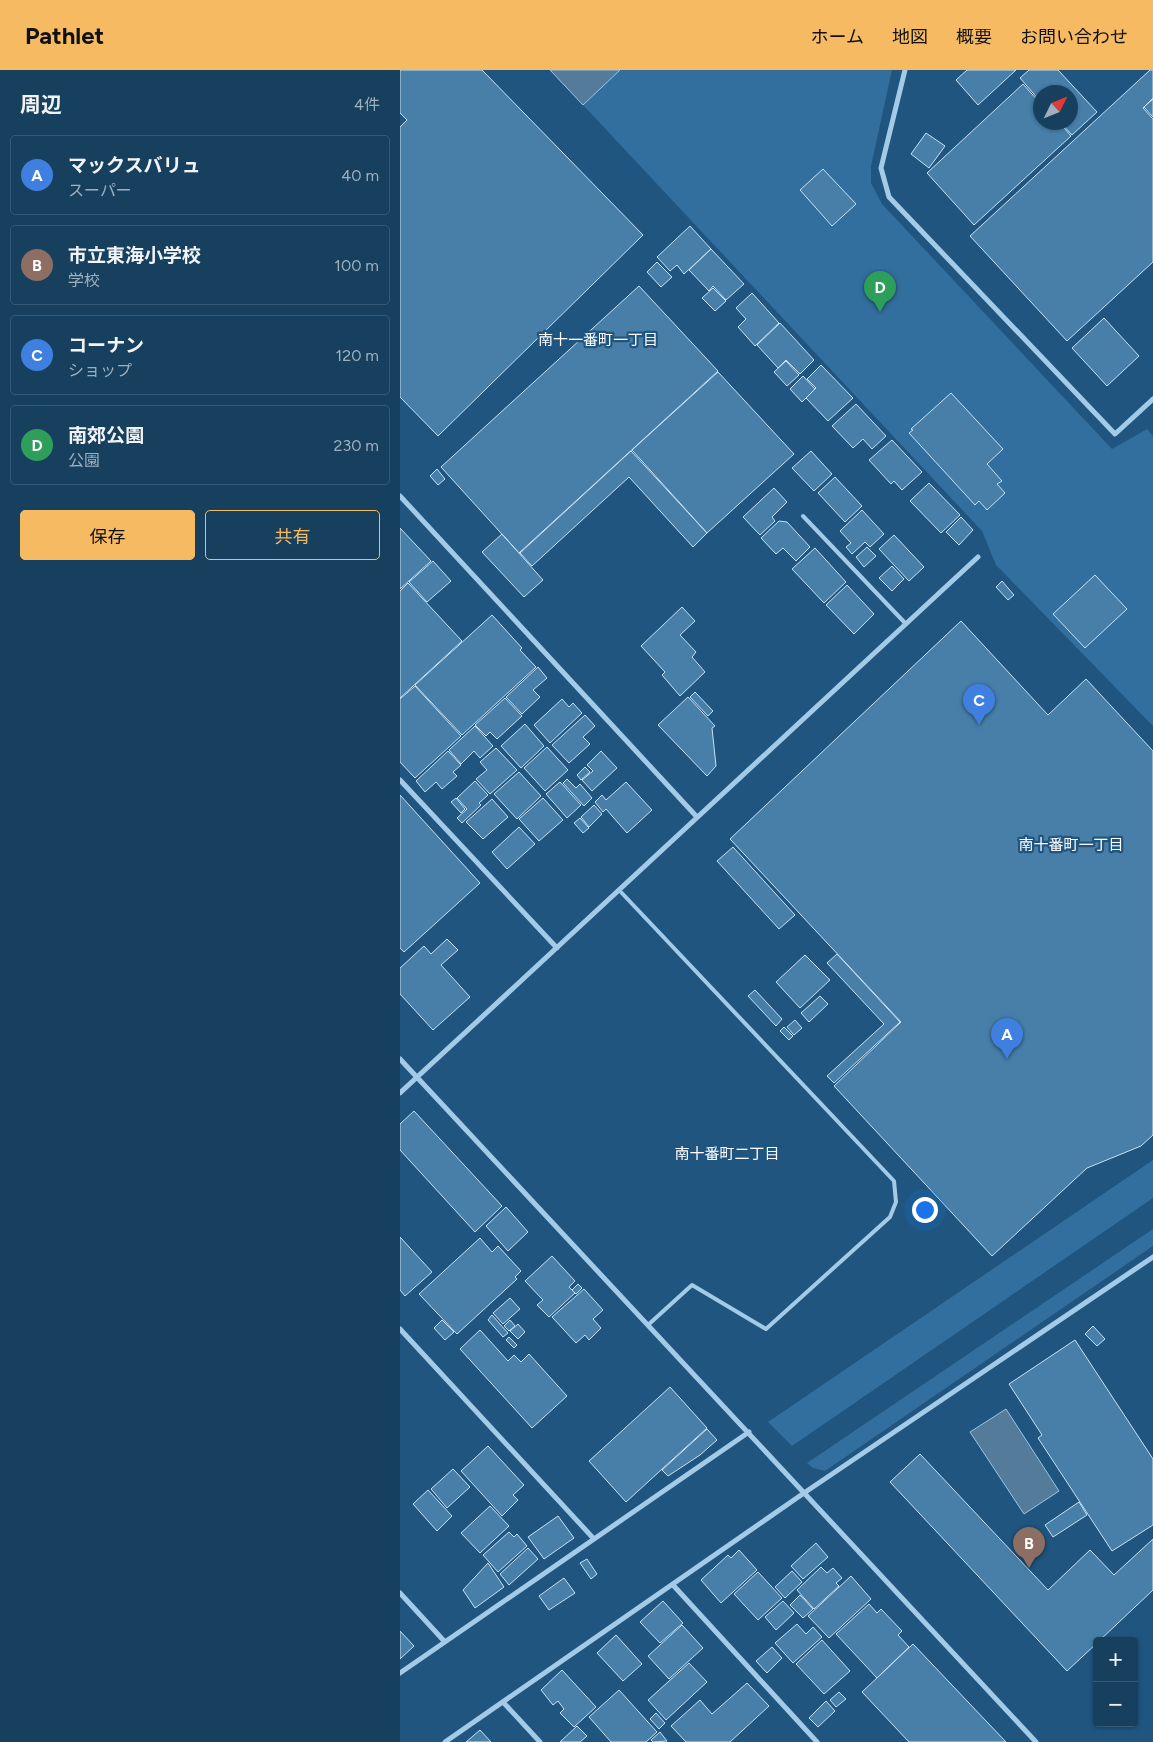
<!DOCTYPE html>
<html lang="ja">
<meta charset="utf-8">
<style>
:root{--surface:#17405f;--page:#244b68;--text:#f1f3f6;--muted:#9eafbd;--line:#365974;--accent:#f6ba63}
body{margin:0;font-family:Figtree,"Noto Sans JP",sans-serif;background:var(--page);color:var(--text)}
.controls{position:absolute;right:15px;bottom:15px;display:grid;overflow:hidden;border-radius:5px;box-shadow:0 1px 4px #0004}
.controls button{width:45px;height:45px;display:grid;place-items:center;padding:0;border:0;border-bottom:1px solid var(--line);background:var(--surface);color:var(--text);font:25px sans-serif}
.compass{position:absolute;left:633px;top:15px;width:45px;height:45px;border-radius:50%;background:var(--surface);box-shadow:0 1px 4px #0004;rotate:47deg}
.you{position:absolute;left:524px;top:1139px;width:18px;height:18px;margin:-12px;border:4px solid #fff;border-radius:50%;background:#1a73e8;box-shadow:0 0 0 8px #1a73e833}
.badge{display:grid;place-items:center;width:32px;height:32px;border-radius:50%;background:var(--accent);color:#fff;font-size:16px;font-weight:700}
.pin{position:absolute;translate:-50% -41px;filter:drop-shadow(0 1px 2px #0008)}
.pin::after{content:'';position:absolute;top:26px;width:18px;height:15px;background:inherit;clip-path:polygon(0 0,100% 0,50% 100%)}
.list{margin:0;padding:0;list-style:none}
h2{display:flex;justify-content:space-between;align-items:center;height:65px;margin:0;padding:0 20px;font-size:21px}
h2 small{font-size:16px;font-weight:400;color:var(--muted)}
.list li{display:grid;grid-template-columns:32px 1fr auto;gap:15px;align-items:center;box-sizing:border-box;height:80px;margin:0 10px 10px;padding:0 10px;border:1px solid var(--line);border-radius:5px}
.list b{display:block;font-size:19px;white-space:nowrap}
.list p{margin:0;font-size:16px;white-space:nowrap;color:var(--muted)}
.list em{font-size:16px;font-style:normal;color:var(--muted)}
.actions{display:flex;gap:10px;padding:15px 20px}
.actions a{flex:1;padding:11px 0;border:1px solid var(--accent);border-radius:5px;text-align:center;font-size:18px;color:var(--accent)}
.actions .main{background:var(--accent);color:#111}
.map{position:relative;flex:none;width:753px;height:1672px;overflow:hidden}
header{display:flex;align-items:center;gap:30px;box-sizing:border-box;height:70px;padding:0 25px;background:var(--accent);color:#111}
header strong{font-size:24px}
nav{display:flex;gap:28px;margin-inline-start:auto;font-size:18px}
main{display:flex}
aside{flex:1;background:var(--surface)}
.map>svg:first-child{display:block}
.green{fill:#326f9e}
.water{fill:#547b9a;stroke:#97c7ea}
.building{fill:#477fa9;stroke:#c7e2f6}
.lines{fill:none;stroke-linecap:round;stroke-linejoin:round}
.service{stroke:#a3cbe8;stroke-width:4}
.minor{stroke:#a3cbe8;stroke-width:5}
.labels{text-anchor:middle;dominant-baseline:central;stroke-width:4.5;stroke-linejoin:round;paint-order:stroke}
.neighbourhood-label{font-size:15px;fill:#fff;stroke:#1f557f}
</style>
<header>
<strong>Pathlet</strong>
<nav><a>ホーム</a><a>地図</a><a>概要</a><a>お問い合わせ</a></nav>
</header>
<main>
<aside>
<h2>周辺<small>4件</small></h2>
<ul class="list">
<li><span class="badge" style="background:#3f7fe0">A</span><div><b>マックスバリュ</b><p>スーパー</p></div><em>40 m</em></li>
<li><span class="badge" style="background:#8d6e63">B</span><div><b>市立東海小学校</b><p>学校</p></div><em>100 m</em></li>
<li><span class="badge" style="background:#3f7fe0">C</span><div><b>コーナン</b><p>ショップ</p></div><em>120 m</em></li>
<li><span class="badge" style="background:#2e9e5b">D</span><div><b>南郊公園</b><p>公園</p></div><em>230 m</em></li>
</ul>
<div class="actions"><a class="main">保存</a><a>共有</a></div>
</aside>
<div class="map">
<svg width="753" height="1672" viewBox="0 0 753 1672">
<rect width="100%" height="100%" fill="#1f557f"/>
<!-- green -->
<path class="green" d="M220 0H492L471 96V113L482 134 712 379 747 359 753 366V656L596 495 582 461 183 35Z
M753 1090V1128L392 1376 368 1352Z
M753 1159V1176L425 1401 413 1398 407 1393Z"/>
<!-- water -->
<path class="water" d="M150 0H220L183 35Z
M606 1339 659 1421 624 1444 570 1362Z"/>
<!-- building -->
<path class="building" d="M0 0H82L243 165 38 366 0 327V57L7 50 0 43Z
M567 0H616L578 35 556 10Z
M629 0H658L697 42 672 65 660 52H670V22H640V31L620 8Z
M750 0H753V28L743 38 753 49V192L667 271 570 166Z
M623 14 640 33V52H659L671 66 574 155 527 103Z
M753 29V47L744 37Z
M526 63 545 76 529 98 511 84Z
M423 99 456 134 432 156 400 120Z
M290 156 311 179 284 204 277 195 270 201 257 187Z
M311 179 344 214 326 230 313 216 309 221 289 200Z
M257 192 272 207 261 217 247 202Z
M239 216 318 301 119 483 41 397Z
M313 218 326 231 315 241 302 228Z
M352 223 379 253 355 276 338 257 346 249 336 238Z
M704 248 739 286 707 316 672 278Z
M380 253 414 290 400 304 386 290 378 298 357 275Z
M386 291 399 305 387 316 374 302Z
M421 295 453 328 428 351 406 328 416 318 407 309Z
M318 302 394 384 307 463 232 380Z
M403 306 415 319 402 332 390 319Z
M551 323 603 379 587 394 602 411 597 414 605 423 587 440 579 431 575 435 509 363 513 360 511 359Z
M456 334 486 366 472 379 463 369 453 378 432 356Z
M492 370 522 402 502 420 494 411 491 414 469 390Z
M231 381 307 463 293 477 229 407 132 496 120 483Z
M411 381 432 404 414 421 392 398Z
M37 399 45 409 38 415 30 406Z
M435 407 462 436 445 452 418 423Z
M529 413 560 445 541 463 510 431Z
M374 418 387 432 372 447 375 451 360 465 343 447Z
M462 440 484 464 470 477 465 472 452 484 446 477 451 473 440 461Z
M561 447 573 460 559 475 546 462Z
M379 451 387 452 410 477 396 491 383 478 376 484 361 468Z
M0 458 31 491 0 519Z
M102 464 143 510 124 527 82 482Z
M494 465 524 497 509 511 479 479Z
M467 477 476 486 464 497 456 487Z
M415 478 446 512 424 533 392 499Z
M33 491 51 511 27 532 9 512Z
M492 496 504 509 492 521 479 508Z
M695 505 727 539 685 578 653 544Z
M602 511 614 525 608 530 596 517Z
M8 513 62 571 0 628V521Z
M447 515 474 544 454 564 426 535Z
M282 537 295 551 280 565 296 582 292 587 305 602 280 626 262 605 265 602 241 576Z
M92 545 122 578 120 580 136 597 62 665 15 615Z
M561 551 648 645 686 609 753 681V1065L741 1076 687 1098 592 1186 434 1016 501 952 330 769Z
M138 597 147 608 133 620 140 627 122 644 106 627Z
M15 616 61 666 15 708 0 692V629Z
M295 622 313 641 308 646 290 627Z
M288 627 315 656 312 658 316 696 307 706 258 655Z
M105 628 122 646 97 669 90 662 86 666 75 655Z
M162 629 169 637 173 633 182 643 150 673 134 655Z
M185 645 195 656 183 667 190 674 169 693 152 675Z
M125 654 144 676 121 698 101 676Z
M75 656 93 676 80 688 74 681 61 694 49 680Z
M147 677 168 700 145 721 124 698Z
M96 678 117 700 90 724 76 709 87 700 80 692Z
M48 681 61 695 53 702 57 706 42 719 36 712 25 722 16 711Z
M201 681 217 698 192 721 182 710 193 701 187 695Z
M185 697 190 702 181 710 177 705Z
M119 702 141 726 117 749 94 724Z
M167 709 176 718 180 714 192 728 184 736 163 713Z
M75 711 88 725 79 733 81 735 62 753 57 748 67 739 57 728Z
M160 712 181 735 167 748 146 724Z
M226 712 252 740 227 763 206 739 203 742 195 732 202 725 206 730Z
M0 725 80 813 4 882 0 878Z
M56 728 65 739 61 743 51 732Z
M143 728 163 750 139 771 119 749Z
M92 729 108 747 83 769 66 752Z
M194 735 202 744 189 757 181 747Z
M180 748 189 758 183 763 174 753Z
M119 757 135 774 107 799 92 782Z
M333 777 395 845 379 859 317 791Z
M47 869 58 880 41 895 70 927 33 960 0 924V898L24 876 31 884Z
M437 884 500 952 434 1013 427 1006 484 954 427 893Z
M405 885 430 910 400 938 376 912Z
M355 920 382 949 376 956 348 926Z
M420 926 428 934 409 952 401 943Z
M395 950 402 958 394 965 387 957Z
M384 957 393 966 389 970 380 961Z
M14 1041 102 1136 75 1162 0 1080V1054Z
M106 1137 128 1162 108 1181 86 1156Z
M0 1167 32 1202 5 1226 0 1220Z
M80 1168 92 1182 98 1176 121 1201 115 1207 117 1209 57 1264 19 1224Z
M152 1186 175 1211 169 1217 175 1223 149 1247 137 1235 143 1230 125 1211Z
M178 1214 182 1218 176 1224 172 1220Z
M184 1219 203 1240 193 1249 201 1258 189 1270 185 1265 176 1273 152 1247Z
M110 1228 120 1239 103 1254 93 1243Z
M92 1245 108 1263 103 1267 88 1250Z
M42 1250 54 1262 45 1270 34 1258Z
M110 1250 115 1256 109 1261 104 1256Z
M118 1254 125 1262 118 1269 110 1261Z
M693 1256 705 1269 697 1276 685 1264Z
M80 1260 108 1291 114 1285 121 1292 129 1284 167 1326 132 1358 60 1279Z
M109 1267 117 1275 114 1278 106 1270Z
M675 1270 753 1389V1455L712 1481 638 1368 642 1365 609 1314Z
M270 1317 307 1358 226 1432 189 1391Z
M307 1359 317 1370 300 1385 268 1406 262 1400Z
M88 1376 124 1415 113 1425 118 1430 102 1446 61 1401Z
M520 1384 648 1520 690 1480 714 1505 753 1469V1520L699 1571H697V1573L667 1601 490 1412Z
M53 1399 70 1417 47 1438 31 1419Z
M28 1420 52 1446 37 1461 13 1434Z
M679 1432 687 1445 653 1467 645 1455Z
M90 1436 109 1456 80 1483 61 1463Z
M158 1446 174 1468 144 1489 128 1467Z
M109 1462 114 1467 117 1464 127 1476 98 1502 83 1485Z
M416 1473 428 1487 403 1509 391 1496Z
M128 1478 138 1489 109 1515 100 1504Z
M339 1480 357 1500 321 1533 301 1510 328 1485 331 1488Z
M187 1489 197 1504 191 1509 180 1493Z
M88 1493 104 1517 75 1538 63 1520Z
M421 1497 427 1503 433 1498 442 1508 436 1513 439 1516 414 1539 397 1520Z
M392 1501 402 1512 385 1528 375 1517Z
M358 1502 382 1528 358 1550 334 1524Z
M451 1506 471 1529 429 1568 408 1546Z
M164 1508 175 1523 149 1540 139 1526Z
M400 1525 413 1539 403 1548 390 1535Z
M263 1531 283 1553 260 1573 240 1552Z
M383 1531 394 1543 376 1560 365 1547Z
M469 1534 477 1543 481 1539 502 1561 498 1565 509 1577 477 1608 436 1564Z
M397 1554 406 1564 413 1557 422 1567 393 1593 375 1573Z
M282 1555 303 1578 269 1609 248 1586Z
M0 1561 14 1576 0 1589Z
M216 1565 242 1594 223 1611 197 1583Z
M422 1570 450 1601 424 1624 396 1594Z
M513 1574 606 1672H509L462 1622Z
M372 1577 382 1588 367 1603 356 1591Z
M289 1593 307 1612 266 1650 248 1630Z
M162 1600 196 1637 174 1657 160 1643 164 1639 158 1631 153 1635 141 1620Z
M347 1613 369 1636 330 1672H286L271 1656 300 1630 312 1644Z
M219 1620 257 1662 246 1672H211L189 1647Z
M439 1622 446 1629 436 1637 430 1630Z
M426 1631 435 1641 418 1657 409 1648Z
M256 1643 265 1653 259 1659 250 1649Z
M177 1656 187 1666 180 1672H160Z
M80 1660 91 1672H66Z
M260 1662 267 1671 253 1672 251 1670Z"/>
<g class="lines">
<!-- service -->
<path class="service" d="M403 446 506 554
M219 820 494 1111 496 1132 490 1147 366 1259 292 1215 248 1255"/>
<!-- minor -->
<path class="minor" d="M505 0 481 98 489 127 715 364 753 329
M0 426 297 747
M0 710 157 878
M0 989 636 1672
M0 1023 578 487
M0 1259 194 1469
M273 1515 417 1672
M0 1523 45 1572
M0 1603 349 1362
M103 1632 140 1672
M45 1672 404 1423 753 1187"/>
</g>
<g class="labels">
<!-- neighbourhood labels -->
<g class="neighbourhood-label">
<text x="198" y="270">南十一番町一丁目</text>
<text x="671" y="775">南十番町一丁目</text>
<text x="327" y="1084">南十番町二丁目</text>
</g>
</g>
</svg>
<div class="controls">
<button>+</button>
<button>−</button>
</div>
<svg class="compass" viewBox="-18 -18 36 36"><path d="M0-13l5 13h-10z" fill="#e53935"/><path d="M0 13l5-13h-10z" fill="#9eafbd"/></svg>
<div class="you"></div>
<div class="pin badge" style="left:607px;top:989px;background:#3f7fe0">A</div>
<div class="pin badge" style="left:629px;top:1498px;background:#8d6e63">B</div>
<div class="pin badge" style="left:579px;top:655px;background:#3f7fe0">C</div>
<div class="pin badge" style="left:480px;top:242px;background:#2e9e5b">D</div>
</div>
</main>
